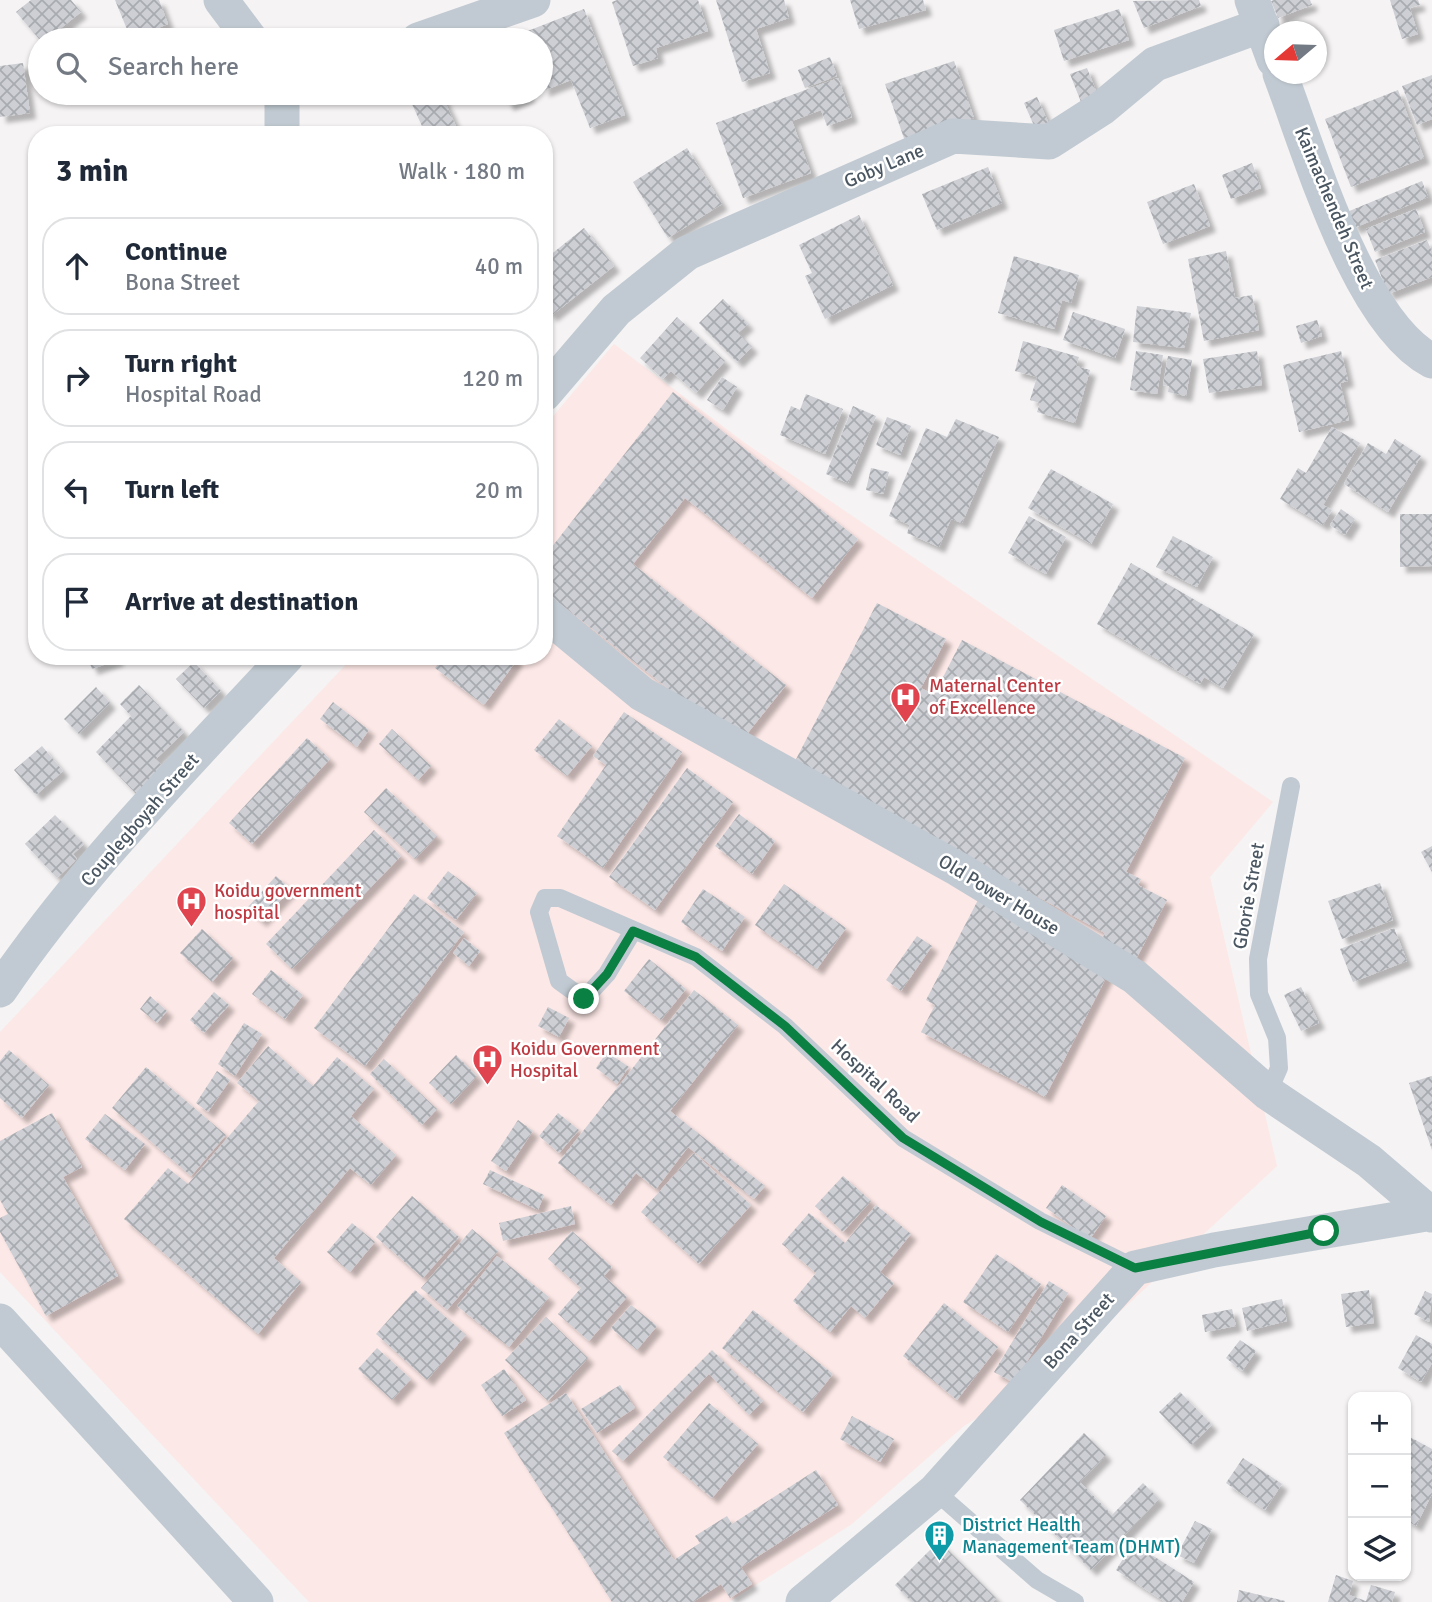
<!DOCTYPE html>
<meta charset="utf-8">
<style>
:root{--surface:#fff;--page:#f2f2f3;--text:#1f2937;--muted:#747a83;--line:#e0e1e3}
body{margin:0;font-family:Signika,sans-serif;background:var(--page);color:var(--text)}
.controls{position:absolute;right:21px;bottom:21px;display:grid;overflow:hidden;border-radius:14px;box-shadow:0 2px 5px #0004}
.controls button{width:63px;height:63px;display:grid;place-items:center;padding:0;border:0;border-bottom:2px solid var(--line);background:var(--surface);color:var(--text);font:35px sans-serif}
.compass{position:absolute;left:1264px;top:21px;width:63px;height:63px;border-radius:50%;background:var(--surface);box-shadow:0 2px 5px #0004;rotate:251deg}
.stop{position:absolute;width:21px;height:21px;margin:-16px;border:5px solid #0b8043;border-radius:50%;background:#fff}
.stop.end{background:#0b8043;border-color:#fff;box-shadow:0 2px 7px #0008}
.list{margin:0;padding:0;list-style:none}
h2{display:flex;justify-content:space-between;align-items:center;height:91px;margin:0;padding:0 28px;font-size:30px}
h2 small{font-size:23px;font-weight:400;color:var(--muted)}
.list li{display:grid;grid-template-columns:46px 1fr auto;gap:21px;align-items:center;box-sizing:border-box;height:98px;margin:0 14px 14px;padding:0 14px;border:2px solid var(--line);border-radius:28px}
.list b{display:block;font-size:26px;white-space:nowrap}
.list p{margin:0;font-size:23px;white-space:nowrap;color:var(--muted)}
.list em{font-size:23px;font-style:normal;color:var(--muted)}
.icon{flex:none;width:38px;height:38px;fill:none;stroke:currentColor;stroke-width:2;stroke-linecap:round;stroke-linejoin:round}
.map{position:relative;flex:none;width:1432px;height:1602px;overflow:hidden}
.search{position:absolute;background:var(--surface);box-shadow:0 2px 5px #0004;left:28px;top:28px;width:525px;height:77px;display:flex;align-items:center;gap:18px;box-sizing:border-box;padding:0 24px;border-radius:38px;color:var(--muted);font-size:26px}
.panel{position:absolute;background:var(--surface);box-shadow:0 2px 5px #0004;left:28px;top:126px;width:525px;height:539px;border-radius:28px}
.map>svg:first-child{display:block}
.medical{fill:#fce8e6}
.building{fill:url(#building-cross-hatch);filter:url(#shadow)}
.lines{fill:none;stroke-linecap:round;stroke-linejoin:round}
.lane{stroke:#c1cad2;stroke-width:18}
.street{stroke:#c1cad2;stroke-width:35}
.route{stroke:#0b8043;stroke-width:9}
.labels{text-anchor:middle;dominant-baseline:central;stroke-width:5;stroke-linejoin:round;paint-order:stroke}
.street-label{font-size:19px;fill:#4a5661;stroke:#fff}
.health-label{font-size:19px;fill:#be3a42;stroke:#fff;text-anchor:start}
.culture-label{font-size:19px;fill:#0d838f;stroke:#fff;text-anchor:start}
</style>
<div class="map">
<svg width="1432" height="1602" viewBox="0 0 1432 1602">
<defs>
<pattern id="building-cross-hatch" width="8" height="8" patternUnits="userSpaceOnUse" patternTransform="scale(1.75)"><rect width="8" height="8" fill="#cdcfd5"/><path d="M0 0l8 8M0 8l8-8" fill="none" stroke="#a8abb0"/></pattern>
<filter id="shadow"><feDropShadow dx="6" dy="6" stdDeviation="2" flood-color="#0004"/></filter>
</defs>
<rect width="100%" height="100%" fill="#f5f3f3"/>
<!-- medical -->
<path class="medical" d="M614 344 745 443 1273 802 1210 877 1277 1166 1068 1360 964 1426 852 1524 729 1602H309L0 1272V1032L354 656H544V427Z"/>
<!-- building -->
<path class="building" d="M31 0H71L81 12 46 40H40L16 12Z
M115 0H159L168 24 131 39Z
M617 0H698L708 31 656 48 658 58 633 66 612 2Z
M716 0H784L789 18 756 29 770 73 742 82Z
M850 0H923L926 10 859 29Z
M1199 0 1201 6 1144 28 1133 1Z
M1274 0H1310L1312 5 1278 18 1271 1Z
M1390 0H1418L1420 5 1410 8 1418 34 1402 39Z
M584 9 625 115 590 128 571 80 543 91 541 40H523L520 34Z
M1119 9 1129 40 1064 61 1054 30Z
M830 57 837 76 805 88 798 70Z
M954 61 974 118 905 141 885 84Z
M23 63 30 113 0 117V66Z
M1087 68 1098 96 1081 102 1070 74Z
M1432 75V119L1417 125 1402 86Z
M838 78 852 117 827 126 821 110 792 121 811 173 743 198 716 123Z
M1398 90 1424 158 1351 187 1325 119Z
M407 93H441L460 135H426Z
M503 93H528L529 96 508 105Z
M1037 97 1049 124 1036 130 1024 103Z
M687 148 722 204 668 238 633 182Z
M1252 163 1261 188 1231 199 1222 175Z
M988 167 1002 203 937 230 922 194Z
M1422 181 1428 197 1354 228 1347 212Z
M1194 184 1210 226 1163 244 1147 202Z
M1416 209 1425 232 1375 252 1366 229Z
M859 215 893 285 825 319 805 276 812 273 799 245Z
M584 228 614 266 551 316 544 306V260Z
M1427 240 1432 252V277L1388 294 1375 260Z
M1226 251 1235 298 1252 295 1259 330 1204 341 1188 259Z
M1014 256 1079 275 1071 303 1062 300 1054 329 998 313Z
M723 299 748 324 738 333 752 347 737 362 699 323Z
M1137 306 1191 313 1184 348 1133 342Z
M1073 312 1125 329 1115 358 1063 340Z
M677 317 725 361 696 393 671 371 663 379 640 358Z
M1317 320 1322 336 1301 343 1296 326Z
M1023 341 1079 357 1076 366 1090 370 1075 423 1037 412 1040 403 1030 400 1037 377 1015 371Z
M1136 351 1163 355 1157 394 1130 390Z
M1257 351 1262 385 1209 393 1203 359Z
M1341 351 1348 381 1340 383 1349 420 1299 432 1283 365Z
M1168 356 1192 360 1186 396 1168 392 1169 386 1163 385Z
M722 377 737 387 723 410 707 400Z
M673 392 858 539 812 598 685 498 633 564 786 685 739 744 544 591V557Z
M806 394 843 409 825 454 780 435 791 406 800 410Z
M853 406 876 416 848 483 826 474Z
M887 417 911 426 900 455 876 445Z
M956 419 999 437 962 523 951 519 939 547 907 533 910 525 889 516 926 428 947 437Z
M1332 427 1360 443 1323 505 1332 510 1323 525 1280 499 1298 468 1306 473Z
M1395 439 1421 456 1388 512 1344 484 1368 443 1386 454Z
M871 468 889 472 883 494 866 490Z
M1051 469 1113 504 1091 544 1028 508Z
M1341 509 1355 519 1345 535 1330 525Z
M1400 514H1432V566L1400 567Z
M1029 516 1066 537 1046 574 1008 553Z
M1173 536 1213 557 1197 587 1156 567Z
M1131 563 1254 634 1223 688 1204 677 1200 684 1097 624Z
M877 603 946 639 921 688 934 695 962 640 1185 758 1126 872 1141 879 1138 885 1167 900 1135 961 1100 943 1105 933 793 765Z
M87 656H117L118 660 92 669Z
M444 656H513L517 660 484 705 435 668Z
M194 662 221 691 204 708 176 679Z
M139 685 184 732 156 759 166 770 139 797 96 752 131 716 120 704Z
M96 687 110 703 79 734 64 719Z
M333 702 369 730 357 747 320 719Z
M624 712 682 752 603 868 557 836 606 765 593 756Z
M559 719 592 746 567 776 534 750Z
M392 729 431 766 418 780 379 744Z
M307 738 330 759 252 844 229 823Z
M42 746 63 771 36 795 14 770Z
M687 768 733 802 655 910 609 877Z
M386 788 437 836 415 859 364 812Z
M739 814 775 841 752 874 715 846Z
M55 815 84 844 73 854 77 859 57 878 25 844Z
M374 830 401 856 292 969 266 944Z
M1432 846V872L1421 852Z
M448 871 477 893 456 920 427 898Z
M276 876 291 889 261 921 247 908Z
M1380 883 1393 920 1342 939 1328 901Z
M784 884 846 928 817 969 755 925Z
M703 889 745 917 722 951 681 922Z
M414 894 464 932 365 1066 314 1028Z
M978 900 1110 970 1045 1097 921 1032 935 1005 926 1000Z
M1394 928 1407 961 1353 982 1340 949Z
M202 929 233 958 212 982 180 953Z
M917 936 932 946 901 991 886 980Z
M464 938 480 951 469 966 453 953Z
M649 959 686 989 661 1020 624 991Z
M271 970 303 995 285 1019 252 994Z
M1301 987 1319 1023 1301 1031 1284 995Z
M694 990 738 1025 670 1111 765 1186 754 1199 688 1147 656 1189 636 1173 611 1205 558 1163Z
M214 992 229 1005 204 1033 190 1020Z
M150 996 167 1011 157 1023 140 1009Z
M548 1007 569 1018 559 1037 538 1026Z
M244 1023 262 1034 235 1076 218 1064Z
M268 1046 313 1086 337 1057 374 1089 351 1116 396 1155 371 1185 350 1168 274 1258 301 1282 258 1334 124 1219 168 1168 188 1184 259 1101 237 1083Z
M9 1050 49 1085 22 1118 0 1098V1061Z
M607 1052 629 1067 617 1084 596 1068Z
M456 1055 477 1076 451 1104 429 1083Z
M384 1059 437 1109 422 1125 370 1074Z
M146 1067 226 1135 191 1176 112 1108Z
M217 1071 230 1080 208 1112 196 1103Z
M1432 1076V1150L1409 1083Z
M52 1113 82 1167 63 1177 118 1276 46 1316 0 1232V1218L8 1214 0 1200V1141Z
M558 1113 579 1130 559 1153 539 1136Z
M105 1114 145 1144 125 1170 85 1139Z
M518 1120 533 1131 506 1171 491 1161Z
M694 1153 751 1205 699 1264 641 1212Z
M490 1170 544 1195 538 1210 483 1184Z
M843 1176 871 1201 843 1232 815 1206Z
M1062 1185 1106 1216 1090 1239 1046 1208Z
M412 1196 459 1237 423 1278 376 1237Z
M876 1205 911 1234 880 1272 894 1283 865 1318 851 1306 830 1332 793 1301 816 1273 782 1244 809 1213 845 1243Z
M571 1206 575 1224 503 1241 499 1223Z
M352 1223 375 1242 350 1272 327 1252Z
M472 1229 498 1251 447 1310 421 1288Z
M572 1231 612 1267 604 1276 627 1297 589 1341 558 1314 581 1288 548 1259Z
M996 1254 1041 1284 1008 1332 963 1302Z
M497 1256 549 1297 509 1347 457 1306Z
M1049 1281 1068 1293 1014 1383 994 1372Z
M415 1290 466 1335 427 1380 376 1334Z
M1369 1290 1374 1323 1346 1327 1341 1294Z
M1425 1291 1432 1294 1429 1322 1414 1314Z
M1282 1299 1287 1321 1247 1331 1242 1308Z
M944 1303 998 1347 957 1400 903 1356Z
M631 1305 657 1326 637 1350 611 1328Z
M1232 1309 1236 1326 1205 1332 1202 1315Z
M753 1310 833 1374 803 1412 722 1348Z
M546 1317 588 1358 548 1401 505 1360Z
M1416 1335 1432 1344V1363L1421 1382 1398 1368Z
M1240 1340 1256 1351 1242 1371 1226 1358Z
M377 1348 411 1379 392 1400 358 1369Z
M712 1350 763 1401 749 1415 709 1374 623 1461 612 1451Z
M504 1369 526 1400 502 1416 481 1385Z
M620 1385 635 1408 597 1433 581 1409Z
M1180 1392 1212 1425 1191 1445 1159 1412Z
M566 1393 674 1560 700 1543 695 1536 727 1516 732 1524 816 1470 838 1505 741 1567 752 1584 730 1598 721 1584 693 1602H612L504 1433Z
M709 1403 758 1444 712 1498 663 1457Z
M852 1416 894 1439 880 1462 840 1439Z
M1084 1433 1106 1455 1080 1482 1112 1515 1143 1483 1159 1499 1091 1570 1020 1500Z
M1406 1435 1432 1449V1494L1416 1526 1406 1520Z
M1243 1458 1282 1484 1265 1510 1226 1483Z
M1195 1521 1212 1529 1194 1563 1177 1555Z
M939 1541 996 1598 993 1602H912L895 1585Z
M1133 1543 1194 1582 1182 1602H1165L1116 1570Z
M1336 1575 1353 1581 1349 1595 1366 1601 1371 1585 1395 1592 1392 1602H1328Z
M1239 1590 1285 1601V1602H1237Z"/>
<g class="lines">
<!-- lane -->
<path class="lane" d="M633 931 607 974 584 999 559 981 539 912 545 898H560L696 957 785 1026 903 1138 1040 1221 1135 1268
M1268 1093 1279 1068 1277 1038 1259 994 1258 959 1291 786
M935 1491 1037 1580 1075 1602"/>
<!-- street -->
<path class="street" d="M221 0 251 40
M1252 0 1274 60
M418 40 533 0
M1280 74C1310 152 1358 322 1432 361
M282 93V135
M544 394 616 310 687 253 953 136 1049 142 1102 108 1155 64 1262 25
M544 613 642 694 958 869 1135 977 1268 1093 1369 1161 1432 1215
M0 990C82 869 188 763 287 656
M0 1321 256 1602
M803 1602 935 1491 1135 1268 1214 1250 1432 1213"/>
</g>
<g class="lines">
<!-- route -->
<path class="route" d="M584 999 607 974 633 931 696 957 785 1026 903 1138 1041 1222 1135 1268 1324 1231"/>
</g>
<!-- icons -->
<defs>
<symbol id="hospital-pin" viewBox="-11 -11 22 30"><path d="M0 17L-7.5 6A9.5 9.5 0 1 1 7.5 6Z" fill="#e0444e" stroke="#fff"/><path d="M-5-5h3v3.5h4V-5h3V5h-3V1.5h-4V5h-3Z" fill="#fff"/></symbol>
<symbol id="building-pin" viewBox="-11 -11 22 30"><path d="M0 17L-7.5 6A9.5 9.5 0 1 1 7.5 6Z" fill="#0f9aa8" stroke="#fff"/><path d="M-4-6H4V6H1V3H-1V6H-4ZM-2.5-4.3h1.7v1.8h-1.7ZM.8-4.3h1.7v1.8H.8ZM-2.5-1h1.7V.8h-1.7ZM.8-1h1.7V.8H.8Z" fill="#fff"/></symbol>
</defs>
<g fill-rule="evenodd">
<use href="#hospital-pin" x="888" y="680" width="35" height="47"/>
<use href="#hospital-pin" x="174" y="884" width="35" height="47"/>
<use href="#hospital-pin" x="470" y="1042" width="35" height="47"/>
<use href="#building-pin" x="922" y="1518" width="35" height="47"/>
</g>
<g class="labels">
<!-- street labels -->
<g class="street-label">
<text transform="translate(884 166) rotate(-23)">Goby Lane</text>
<text transform="translate(1334 208) rotate(67)">Kaimachendeh Street</text>
<text transform="translate(140 820) rotate(-49)">Couplegboyah Street</text>
<text transform="translate(999 895) rotate(31)">Old Power House</text>
<text transform="translate(1249 896) rotate(-80)">Gborie Street</text>
<text transform="translate(875 1081) rotate(43)">Hospital Road</text>
<text transform="translate(1079 1331) rotate(-48)">Bona Street</text>
</g>
<!-- health labels -->
<g class="health-label">
<text x="929" y="686">Maternal Center<tspan x="929" dy="22">of Excellence</tspan></text>
<text x="214" y="891">Koidu government<tspan x="214" dy="22">hospital</tspan></text>
<text x="510" y="1049">Koidu Government<tspan x="510" dy="22">Hospital</tspan></text>
</g>
<!-- culture labels -->
<g class="culture-label">
<text x="962" y="1525">District Health<tspan x="962" dy="22">Management Team (DHMT)</tspan></text>
</g>
</g>
</svg>
<div class="controls">
<button>+</button>
<button>−</button>
<button><svg class="icon" aria-label="layers" viewBox="0 0 24 24"><path d="M12 4l9 5-9 5-9-5zM3 14l9 5 9-5"/></svg></button>
</div>
<svg class="compass" viewBox="-18 -18 36 36"><path d="M0-13l5 13h-10z" fill="#e53935"/><path d="M0 13l5-13h-10z" fill="#747a83"/></svg>
<div class="stop" style="left:1324px;top:1231px"></div>
<div class="stop end" style="left:584px;top:999px"></div>
<div class="search"><svg class="icon" aria-label="search" viewBox="0 0 24 24"><circle cx="10" cy="10" r="6"/><path d="M15 15l6 6"/></svg>Search here</div>
<section class="panel">
<h2>3 min<small>Walk · 180 m</small></h2>
<ul class="list">
<li><svg class="icon" aria-label="ahead" viewBox="0 0 24 24"><path d="M12 20V5M6 11l6-6 6 6"/></svg><div><b>Continue</b><p>Bona Street</p></div><em>40 m</em></li>
<li><svg class="icon" aria-label="right" viewBox="0 0 24 24"><path d="M7 20v-9h11M14 6l5 5-5 5"/></svg><div><b>Turn right</b><p>Hospital Road</p></div><em>120 m</em></li>
<li><svg class="icon" aria-label="left" viewBox="0 0 24 24"><path d="M17 20v-9H6M10 6l-5 5 5 5"/></svg><div><b>Turn left</b></div><em>20 m</em></li>
<li><svg class="icon" aria-label="arrive" viewBox="0 0 24 24"><path d="M6 21V4h12l-3 4 3 4H6"/></svg><div><b>Arrive at destination</b></div></li>
</ul>
</section>
</div>
